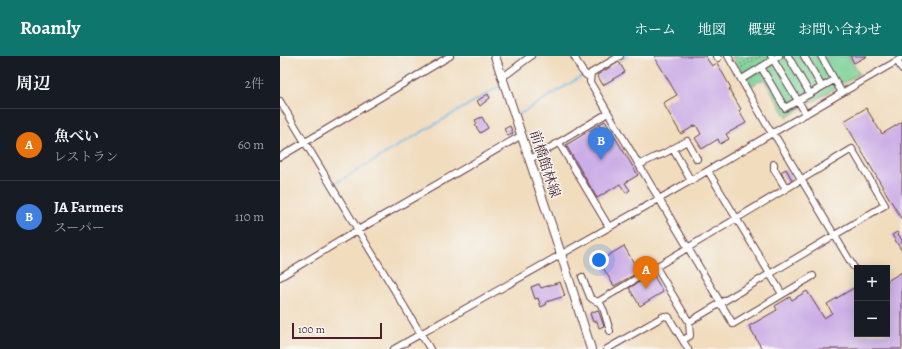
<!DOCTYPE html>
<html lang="ja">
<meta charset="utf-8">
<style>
:root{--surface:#171b24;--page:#242831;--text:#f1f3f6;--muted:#9ea1a6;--line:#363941;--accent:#0f766e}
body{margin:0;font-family:Alegreya,"Noto Serif JP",serif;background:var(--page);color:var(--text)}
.controls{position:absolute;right:12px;bottom:12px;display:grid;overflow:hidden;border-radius:0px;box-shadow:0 2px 10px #0003}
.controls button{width:36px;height:36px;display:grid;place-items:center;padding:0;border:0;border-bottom:1px solid var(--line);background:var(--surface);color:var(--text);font:20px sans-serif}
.scale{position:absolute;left:12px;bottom:10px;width:90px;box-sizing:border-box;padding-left:4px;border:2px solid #4a1f2b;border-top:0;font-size:11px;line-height:14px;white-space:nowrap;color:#4a1f2b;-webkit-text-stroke:3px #f6f6f2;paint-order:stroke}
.you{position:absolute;left:319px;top:204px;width:14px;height:14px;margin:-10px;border:3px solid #fff;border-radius:50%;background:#1a73e8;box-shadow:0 0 0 6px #1a73e833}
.badge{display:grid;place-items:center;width:26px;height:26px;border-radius:50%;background:var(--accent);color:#fff;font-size:13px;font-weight:700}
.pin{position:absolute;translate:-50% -33px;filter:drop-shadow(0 1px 2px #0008)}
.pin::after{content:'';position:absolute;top:21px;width:14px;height:12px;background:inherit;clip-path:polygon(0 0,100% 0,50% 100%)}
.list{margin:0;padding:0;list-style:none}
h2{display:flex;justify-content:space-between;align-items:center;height:52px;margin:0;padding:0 16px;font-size:17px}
h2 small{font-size:13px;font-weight:400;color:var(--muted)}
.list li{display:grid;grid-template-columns:26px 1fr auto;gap:12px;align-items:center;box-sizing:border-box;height:72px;padding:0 16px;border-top:1px solid var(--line)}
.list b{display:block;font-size:15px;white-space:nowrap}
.list p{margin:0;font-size:13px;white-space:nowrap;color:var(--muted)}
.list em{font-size:13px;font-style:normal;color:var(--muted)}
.map{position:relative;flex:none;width:622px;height:293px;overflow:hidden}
header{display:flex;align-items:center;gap:24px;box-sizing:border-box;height:56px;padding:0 20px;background:var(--accent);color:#fff}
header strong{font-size:19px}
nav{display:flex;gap:22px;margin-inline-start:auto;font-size:14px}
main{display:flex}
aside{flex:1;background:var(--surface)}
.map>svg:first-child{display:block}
.green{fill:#7ad196;stroke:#627860}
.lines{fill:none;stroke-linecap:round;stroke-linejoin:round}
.stream{stroke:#6eb7e6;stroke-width:2}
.building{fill:#ccaee6}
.minor-casing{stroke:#633b41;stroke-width:8}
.major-casing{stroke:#633b41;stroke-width:10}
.path{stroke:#633b41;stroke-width:1;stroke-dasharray:1 3;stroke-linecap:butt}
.minor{stroke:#fff;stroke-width:6}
.major{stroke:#fff;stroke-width:8}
.labels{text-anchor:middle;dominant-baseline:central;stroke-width:3;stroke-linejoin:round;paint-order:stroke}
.street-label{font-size:14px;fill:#4a1f2b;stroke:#f6f6f2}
</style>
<header>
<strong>Roamly</strong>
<nav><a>ホーム</a><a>地図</a><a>概要</a><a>お問い合わせ</a></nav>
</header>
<main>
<aside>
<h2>周辺<small>2件</small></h2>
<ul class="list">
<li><span class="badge" style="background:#e8710a">A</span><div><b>魚べい</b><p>レストラン</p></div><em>60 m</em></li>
<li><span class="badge" style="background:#3f7fe0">B</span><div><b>JA Farmers</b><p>スーパー</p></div><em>110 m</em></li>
</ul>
</aside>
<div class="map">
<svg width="622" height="293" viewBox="0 0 622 293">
<rect width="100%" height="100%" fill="#f6f6f2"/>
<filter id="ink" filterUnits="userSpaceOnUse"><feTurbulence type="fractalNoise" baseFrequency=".025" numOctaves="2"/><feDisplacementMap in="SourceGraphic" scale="8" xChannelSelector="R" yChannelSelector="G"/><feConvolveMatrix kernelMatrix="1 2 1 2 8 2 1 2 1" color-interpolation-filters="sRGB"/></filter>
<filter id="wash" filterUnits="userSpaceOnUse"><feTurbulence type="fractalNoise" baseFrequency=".012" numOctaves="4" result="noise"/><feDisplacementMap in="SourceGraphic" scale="16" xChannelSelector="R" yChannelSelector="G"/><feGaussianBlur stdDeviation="0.9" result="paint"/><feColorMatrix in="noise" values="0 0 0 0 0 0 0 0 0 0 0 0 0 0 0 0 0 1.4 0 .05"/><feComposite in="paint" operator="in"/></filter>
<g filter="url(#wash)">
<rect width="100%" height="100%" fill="#f1dcbd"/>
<!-- green -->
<path class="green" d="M452 0H569L579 18 507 61 484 23 469 31 465 22Z"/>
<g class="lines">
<!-- stream -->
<path class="stream" d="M341 4 347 0
M240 58 302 20
M52 129 220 30"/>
</g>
<g id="blocks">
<!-- building -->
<path class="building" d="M374 0H425L432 10 437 7 451 32 449 33 461 53 459 55 466 67 446 78 449 83 440 88 438 83 422 93 415 82 421 78 416 69 401 78 383 47 397 39Z
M570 0H587L574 7Z
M339 6 345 16 323 29 317 19Z
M208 38 210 42 200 50 197 45Z
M586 52 602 78 622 66V164L564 65Z
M202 61 208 72 200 77 195 69 197 68 195 64Z
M325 65 358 119 345 127 350 134 346 137 340 128 317 142 286 89Z
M230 70 233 77 228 80 224 73Z
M506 113 512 124 507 127 501 116Z
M617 176 622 184V195L612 179Z
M344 190 359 216 334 230 319 205Z
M622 216V293H482L469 270 497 254 495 250 510 241 512 244 527 235 544 262 552 257 547 248 577 230V278H607V225Z
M373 218 383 236 360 250 349 232Z
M280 226 285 240 266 246 267 248 261 251 258 242 255 243 251 231 259 228 261 232Z
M318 254 324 270 319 272 317 265 313 266 310 257Z"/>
</g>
</g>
<g filter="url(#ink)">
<use href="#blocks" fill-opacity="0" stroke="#633b41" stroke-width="1"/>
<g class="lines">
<defs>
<path id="minor" d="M294 0C298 7 302 19 310 21
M340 0 311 17 310 26 453 268 533 220
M436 0 438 2
M448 0 489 73 497 83 573 210
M491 0 526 58
M508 0 530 38
M524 0 542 31
M541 0 562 37
M617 5 622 13
M481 11 505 52 554 24
M222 19 227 18 251 0
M462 23 499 0
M0 45 150 293
M279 87 329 171
M393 93 411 125
M0 101 170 0
M249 103 256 100 328 57
M494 108V113L506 133
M359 109 375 101 383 98 407 85 417 103
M428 115 502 238
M376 211 409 266 410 280 403 284
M0 221 78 174 242 79
M302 221 310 241 312 243 320 247 324 255 330 275
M321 244 572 93 605 149 409 266
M114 293 379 143 622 2
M327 293 384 260 389 261 391 265 408 293"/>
<path id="major" d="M215 0 281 198 311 293"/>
</defs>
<!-- minor casing -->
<use href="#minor" class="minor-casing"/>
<!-- major casing -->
<use href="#major" class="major-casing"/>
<!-- path -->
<path class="path" d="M461 8 475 0
M462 11 481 0"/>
<!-- minor -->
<use href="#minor" class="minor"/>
<!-- major -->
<use href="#major" class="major"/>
</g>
</g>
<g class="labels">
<!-- street labels -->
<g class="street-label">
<text transform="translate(265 108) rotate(72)">前橋館林線</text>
</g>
</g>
</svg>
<div class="controls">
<button>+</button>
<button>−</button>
</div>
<div class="scale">100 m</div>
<div class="you"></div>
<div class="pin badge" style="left:366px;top:233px;background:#e8710a">A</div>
<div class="pin badge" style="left:321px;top:104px;background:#3f7fe0">B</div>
</div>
</main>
